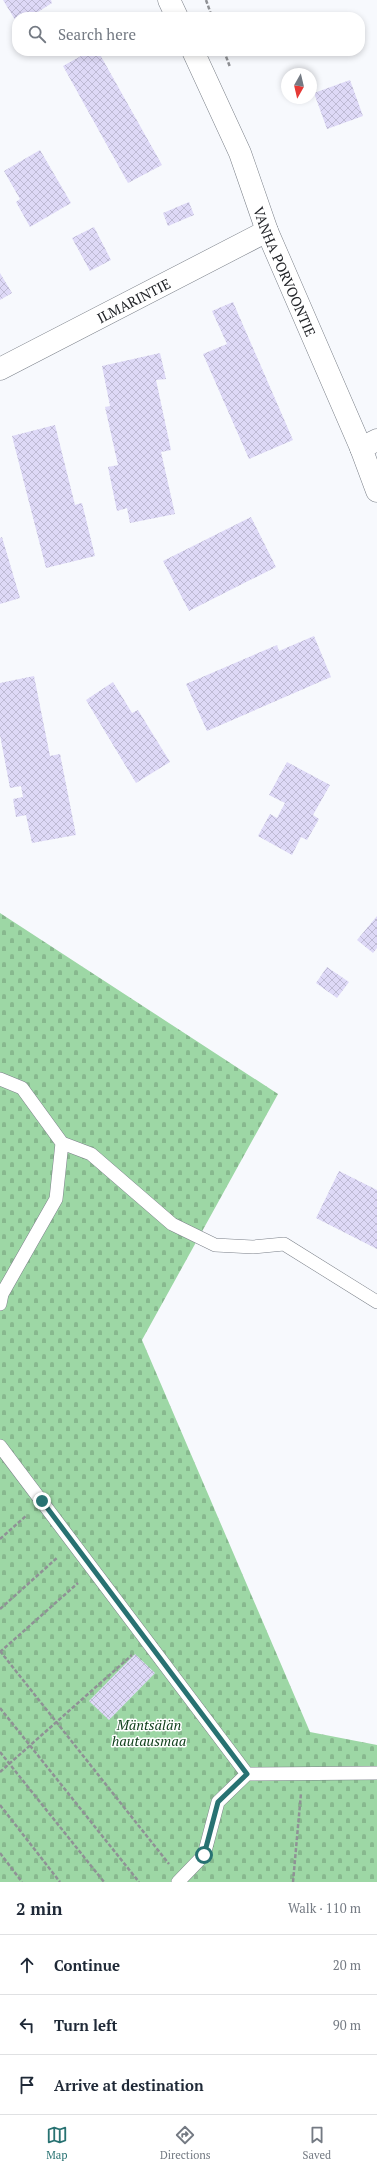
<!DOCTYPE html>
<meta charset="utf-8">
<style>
:root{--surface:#fff;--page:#f6f6f7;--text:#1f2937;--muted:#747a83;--line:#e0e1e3;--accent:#287272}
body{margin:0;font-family:"PT Serif",serif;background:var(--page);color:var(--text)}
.compass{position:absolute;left:281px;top:68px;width:36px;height:36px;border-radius:50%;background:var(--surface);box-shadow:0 2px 6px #0003;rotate:188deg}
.stop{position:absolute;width:12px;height:12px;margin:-9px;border:3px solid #287272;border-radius:50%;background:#fff}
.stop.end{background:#287272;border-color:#fff;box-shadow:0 1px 4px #0008}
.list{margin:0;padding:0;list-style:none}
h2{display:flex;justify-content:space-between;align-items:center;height:52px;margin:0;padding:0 16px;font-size:17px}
h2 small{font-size:13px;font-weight:400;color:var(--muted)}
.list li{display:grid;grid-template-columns:26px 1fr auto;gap:12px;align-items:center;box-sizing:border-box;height:60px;padding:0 16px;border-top:1px solid var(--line)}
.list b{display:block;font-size:15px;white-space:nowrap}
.list em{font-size:13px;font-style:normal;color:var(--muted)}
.icon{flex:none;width:22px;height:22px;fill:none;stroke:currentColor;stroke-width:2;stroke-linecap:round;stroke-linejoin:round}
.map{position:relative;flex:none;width:377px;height:1882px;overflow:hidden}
.search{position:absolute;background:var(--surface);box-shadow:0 2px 6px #0003;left:12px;right:12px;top:12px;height:44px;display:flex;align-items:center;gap:10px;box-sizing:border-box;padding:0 14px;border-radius:16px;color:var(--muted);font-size:15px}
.sheet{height:232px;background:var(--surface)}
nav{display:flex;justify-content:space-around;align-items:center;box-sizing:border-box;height:56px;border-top:1px solid var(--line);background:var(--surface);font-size:11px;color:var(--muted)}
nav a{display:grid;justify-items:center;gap:2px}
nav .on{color:var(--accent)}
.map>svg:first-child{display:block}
.cemetery{fill:url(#cemetery-stones)}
.building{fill:url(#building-cross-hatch)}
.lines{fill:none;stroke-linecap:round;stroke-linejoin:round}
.service-casing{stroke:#7b8089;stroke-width:14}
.minor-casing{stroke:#7b8089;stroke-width:23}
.secondary-casing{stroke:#7b8089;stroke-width:23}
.path{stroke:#8f9195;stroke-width:2.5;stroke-dasharray:4 2;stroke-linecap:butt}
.service{stroke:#fff;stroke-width:13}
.minor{stroke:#fff;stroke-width:22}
.secondary{stroke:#fff;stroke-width:22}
.route{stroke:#287272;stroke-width:5}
.labels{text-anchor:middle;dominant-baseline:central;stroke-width:3;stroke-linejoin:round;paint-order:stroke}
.street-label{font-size:14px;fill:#212327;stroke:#fff}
.park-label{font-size:14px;font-style:italic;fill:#11411d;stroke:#fff}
</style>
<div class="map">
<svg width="377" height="1882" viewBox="0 0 377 1882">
<defs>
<pattern id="cemetery-stones" width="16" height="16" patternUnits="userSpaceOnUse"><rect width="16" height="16" fill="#9dd7a5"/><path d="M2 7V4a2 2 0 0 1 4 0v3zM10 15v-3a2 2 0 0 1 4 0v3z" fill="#87b88e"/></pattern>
<pattern id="building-cross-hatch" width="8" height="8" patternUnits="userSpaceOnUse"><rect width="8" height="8" fill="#ded9f7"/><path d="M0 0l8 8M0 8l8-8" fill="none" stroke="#bebad4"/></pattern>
</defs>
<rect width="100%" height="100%" fill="#f7f9fd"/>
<!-- cemetery -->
<path class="cemetery" d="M0 913 278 1094 142 1340 310 1732 377 1745V1882H0Z"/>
<!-- building -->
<path class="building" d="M3 0H51L52 3 30 17H17V23Z
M90 51H98L162 165 128 183 63 66Z
M350 80 363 116 327 129 314 93Z
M40 150 71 203 30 227 16 202 20 199 4 171Z
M189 202 194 215 168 226 163 213Z
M94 227 111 260 90 271 72 238Z
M0 273 12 293 0 300Z
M233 302 293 440 249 459 203 354 227 344 212 311Z
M160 353 166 379 156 380 171 450 161 452 175 514 130 523 127 508 117 511 108 467 118 465 105 407 110 406 102 366Z
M55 425 75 505 82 503 95 556 46 568 12 436Z
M251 517 276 567 189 611 163 561Z
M2 537 20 598 0 604V538Z
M314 636 331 677 207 731 186 684 277 645 279 651Z
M34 676 50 756 60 754 76 835 32 843 26 815 16 817 13 799 23 797 21 786 10 788 0 735V683Z
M113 682 132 713 138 710 170 762 136 783 86 700Z
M287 762 330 785 313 815 319 819 307 840 301 837 292 855 258 836 270 814 277 818 285 803 269 795Z
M377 916V948L373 953 357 940Z
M327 967 349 982 337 998 316 983Z
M339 1171 377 1190V1249L316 1218Z
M135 1654 155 1673 109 1720 89 1701Z"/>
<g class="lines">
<defs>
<path id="service" d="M0 1079 22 1088 62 1143 91 1154 172 1224 215 1245 253 1247 284 1244 377 1302
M0 1304 2 1294 56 1199 62 1143
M0 1446 247 1774 377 1773
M178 1882 204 1855 218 1802 247 1774"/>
<g id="minor">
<path id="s1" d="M0 369 267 231"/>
<path d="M361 448 377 440"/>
</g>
<g id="secondary">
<path d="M169 0 177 17"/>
<path id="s2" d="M193 51 240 153 267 231 361 448 377 491"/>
</g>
</defs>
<!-- service casing -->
<use href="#service" class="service-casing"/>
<!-- minor casing -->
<use href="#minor" class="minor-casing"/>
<!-- secondary casing -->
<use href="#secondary" class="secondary-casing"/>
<!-- path -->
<path class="path" d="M206 0 212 17
M224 51 230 67
M0 1539 27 1515
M0 1609 58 1557
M0 1651 169 1864
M0 1652 78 1583
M0 1708 139 1882
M0 1752 104 1882
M0 1772 132 1655
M0 1805 60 1882
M0 1853 22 1882
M293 1882 301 1793"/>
<!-- service -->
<use href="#service" class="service"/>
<!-- minor -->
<use href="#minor" class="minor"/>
<!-- secondary -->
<use href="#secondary" class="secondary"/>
</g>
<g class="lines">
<!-- route -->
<path class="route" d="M42 1501 247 1774 218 1802 204 1855"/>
</g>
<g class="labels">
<!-- street labels -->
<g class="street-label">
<text stroke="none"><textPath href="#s2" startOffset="239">VANHA PORVOONTIE</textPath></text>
<text stroke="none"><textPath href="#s1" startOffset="150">ILMARINTIE</textPath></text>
</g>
<!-- park labels -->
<g class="park-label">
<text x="149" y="1724">Mäntsälän<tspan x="149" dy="16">hautausmaa</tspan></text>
</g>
</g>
</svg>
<svg class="compass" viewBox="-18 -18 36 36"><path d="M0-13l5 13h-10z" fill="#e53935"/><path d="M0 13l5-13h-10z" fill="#747a83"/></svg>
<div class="stop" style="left:204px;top:1855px"></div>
<div class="stop end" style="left:42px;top:1501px"></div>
<div class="search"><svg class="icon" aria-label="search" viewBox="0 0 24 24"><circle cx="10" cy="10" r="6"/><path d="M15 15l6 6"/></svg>Search here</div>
</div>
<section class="sheet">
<h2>2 min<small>Walk · 110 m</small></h2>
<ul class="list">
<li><svg class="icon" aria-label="ahead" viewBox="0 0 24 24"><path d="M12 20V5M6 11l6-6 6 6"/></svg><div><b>Continue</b></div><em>20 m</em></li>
<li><svg class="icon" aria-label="left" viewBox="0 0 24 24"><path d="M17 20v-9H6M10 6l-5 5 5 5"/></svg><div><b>Turn left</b></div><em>90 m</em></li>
<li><svg class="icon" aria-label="arrive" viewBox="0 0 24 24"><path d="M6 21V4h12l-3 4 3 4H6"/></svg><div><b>Arrive at destination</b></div></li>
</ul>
</section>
<nav>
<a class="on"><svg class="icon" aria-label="map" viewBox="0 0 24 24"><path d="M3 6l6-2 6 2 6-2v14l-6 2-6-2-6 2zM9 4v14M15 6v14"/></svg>Map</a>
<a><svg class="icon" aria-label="directions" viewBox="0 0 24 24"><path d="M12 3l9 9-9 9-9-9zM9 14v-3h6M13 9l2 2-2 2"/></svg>Directions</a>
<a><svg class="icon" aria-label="saved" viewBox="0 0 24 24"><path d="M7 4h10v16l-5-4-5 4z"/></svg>Saved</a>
</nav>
